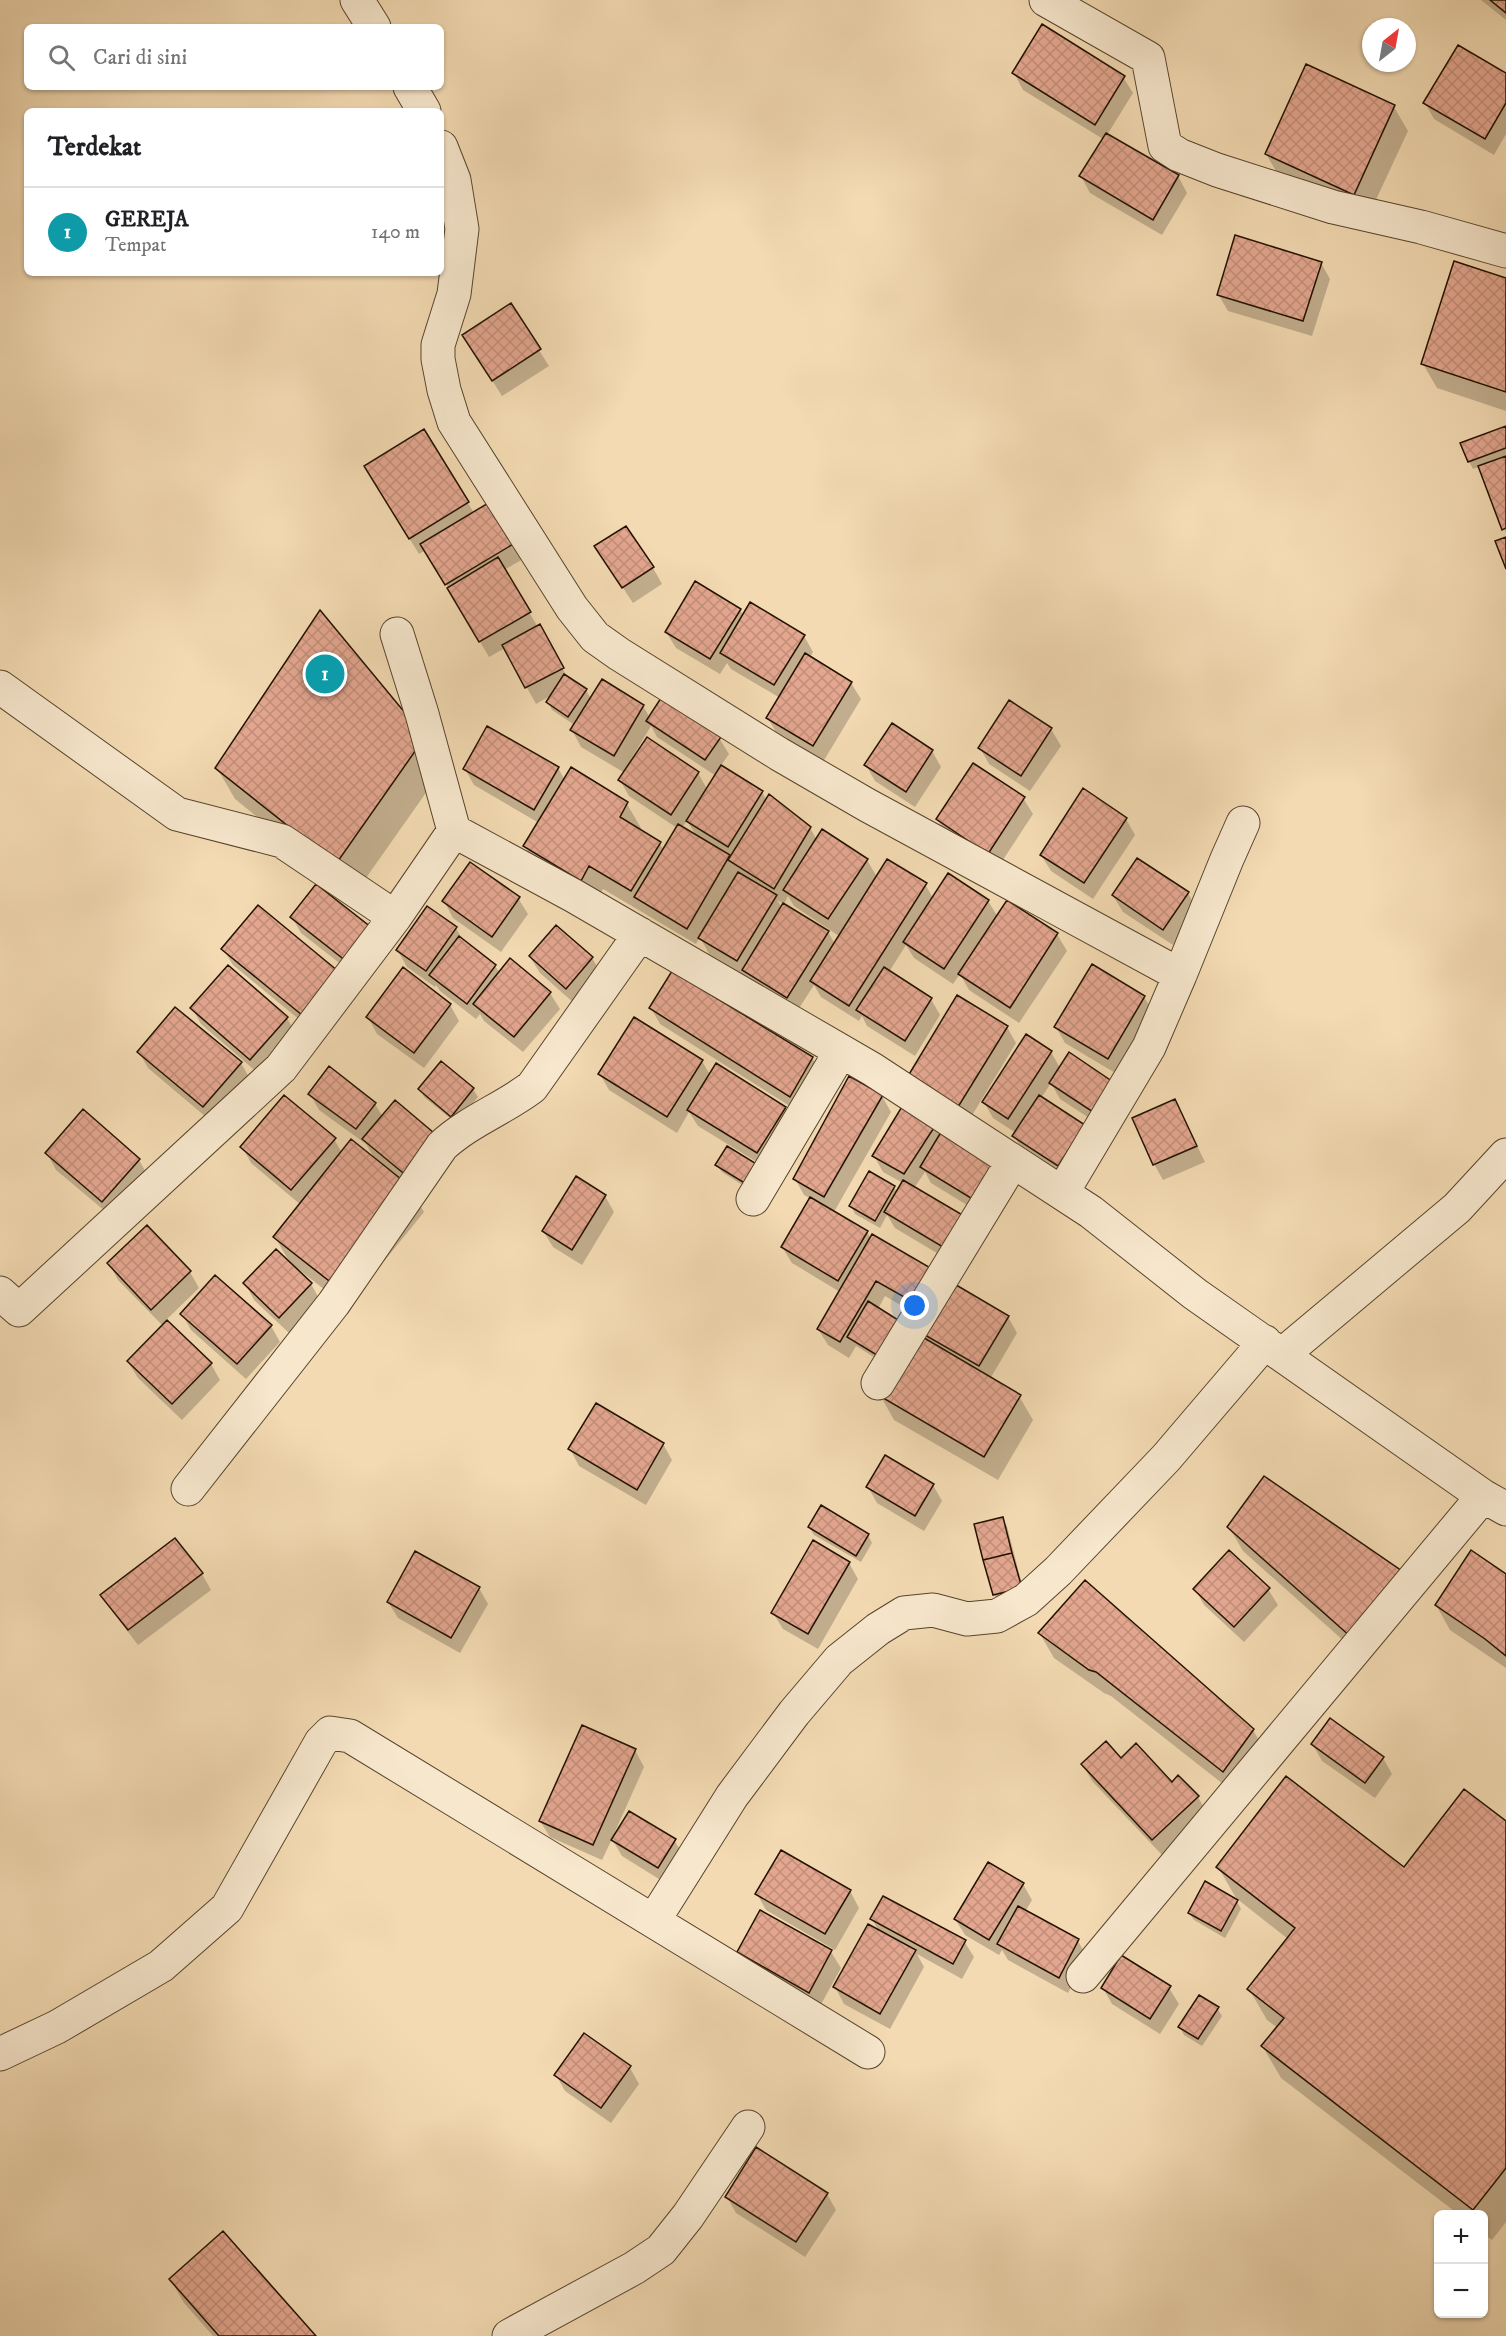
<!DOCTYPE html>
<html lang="id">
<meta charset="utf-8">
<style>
:root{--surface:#fff;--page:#f6f6f6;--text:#202124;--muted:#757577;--line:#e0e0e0;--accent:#d93025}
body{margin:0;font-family:"IM FELL DW Pica",serif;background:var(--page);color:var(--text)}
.controls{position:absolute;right:18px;bottom:18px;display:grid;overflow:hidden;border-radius:9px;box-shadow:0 2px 4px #0004}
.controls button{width:54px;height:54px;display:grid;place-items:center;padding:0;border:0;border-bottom:2px solid var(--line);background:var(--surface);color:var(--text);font:30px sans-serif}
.compass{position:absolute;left:1362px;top:18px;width:54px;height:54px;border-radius:50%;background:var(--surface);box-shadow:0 2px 4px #0004;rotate:31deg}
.you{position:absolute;left:915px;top:1306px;width:21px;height:21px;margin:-15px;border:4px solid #fff;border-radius:50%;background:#1a73e8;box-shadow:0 0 0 9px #1a73e833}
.badge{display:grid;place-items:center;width:39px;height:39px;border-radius:50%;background:var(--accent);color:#fff;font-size:20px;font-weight:700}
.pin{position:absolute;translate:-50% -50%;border:3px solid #fff;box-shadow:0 2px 6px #0006}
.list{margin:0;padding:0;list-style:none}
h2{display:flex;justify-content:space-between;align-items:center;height:78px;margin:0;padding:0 24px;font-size:26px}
h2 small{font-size:20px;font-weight:400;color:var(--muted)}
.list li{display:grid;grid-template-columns:39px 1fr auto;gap:18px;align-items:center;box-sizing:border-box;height:90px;padding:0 24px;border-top:2px solid var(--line)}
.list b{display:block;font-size:22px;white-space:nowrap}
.list p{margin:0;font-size:20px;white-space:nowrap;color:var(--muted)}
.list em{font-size:20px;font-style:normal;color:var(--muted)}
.icon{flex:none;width:33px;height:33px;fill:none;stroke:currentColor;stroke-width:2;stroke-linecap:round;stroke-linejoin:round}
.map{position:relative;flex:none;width:1506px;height:2336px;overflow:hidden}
.search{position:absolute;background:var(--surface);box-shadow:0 2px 4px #0004;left:24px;top:24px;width:420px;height:66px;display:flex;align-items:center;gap:15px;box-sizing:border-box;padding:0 21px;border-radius:9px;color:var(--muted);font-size:22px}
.panel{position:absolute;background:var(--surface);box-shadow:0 2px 4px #0004;left:24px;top:108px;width:420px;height:168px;border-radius:9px}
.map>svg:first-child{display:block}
.shadow{fill:#0003;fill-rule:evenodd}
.building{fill:url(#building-cross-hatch);stroke:#221200;stroke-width:1.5}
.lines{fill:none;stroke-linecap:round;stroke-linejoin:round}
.minor-casing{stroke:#56442c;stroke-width:35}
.minor{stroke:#f7e7cd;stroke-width:33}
</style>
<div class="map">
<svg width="1506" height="2336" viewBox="0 0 1506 2336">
<defs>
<pattern id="building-cross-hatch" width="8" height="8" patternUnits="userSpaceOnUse" patternTransform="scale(1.5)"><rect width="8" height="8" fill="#e3a68f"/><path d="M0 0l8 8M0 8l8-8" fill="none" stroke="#c28e7a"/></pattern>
</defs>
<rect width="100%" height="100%" fill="#f3dab2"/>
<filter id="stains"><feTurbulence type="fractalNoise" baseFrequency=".00333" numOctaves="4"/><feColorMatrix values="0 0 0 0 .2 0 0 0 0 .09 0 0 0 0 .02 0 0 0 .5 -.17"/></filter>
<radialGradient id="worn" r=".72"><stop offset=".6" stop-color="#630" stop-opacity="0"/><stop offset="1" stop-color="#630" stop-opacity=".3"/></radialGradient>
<!-- shadow -->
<path class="shadow" d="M1481 0H1506V20Z
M1014 73 1123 77 1133 93 1107 135 1178 176 1187 193 1162 235 1090 193 1081 176 1103 139 1023 90Z
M1506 75V134L1494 155 1434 119 1425 103Z
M1394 107 1408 131 1367 219 1280 178 1266 154Z
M1321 263 1330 279 1312 336 1228 311 1218 294Z
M1506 279V411L1437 388 1423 364Z
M510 305 549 366 502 396 464 336Z
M1506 428V533L1480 467 1473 469 1469 461Z
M424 431 474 513 490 504 523 559 504 570 568 678 586 690 591 699 602 682 643 706 650 718 719 738 729 754 720 767 762 792 767 801 810 828 817 840 867 860 877 877 925 884 933 898 988 901 998 917 1007 902 1057 934 1067 951 1019 1023 969 990 960 974 953 984 914 958 906 945 889 972 931 999 940 1015 915 1056 867 1026 862 1016 859 1021 821 997 814 985 796 1013 753 986 748 977 709 954 700 937 696 944 603 889 595 904 539 870 525 846 539 823 474 785 465 769 488 729 558 768 565 780 572 769 627 804 641 828 639 831 659 843 664 850 677 828 629 796 620 780 625 773 581 747 572 730 579 719 577 717 573 724 552 710 548 702 552 695 536 704 505 648 489 657 426 550 419 554 375 483ZM651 726 657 737 716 776 707 789 698 773 631 759ZM687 820 692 829 697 837 682 828ZM788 896 794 906 839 936 835 944 828 932 782 908 777 900 784 904Z
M596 547 653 568 662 584 633 603Z
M740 610 744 616 804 636 813 652 810 657 851 683 861 699 823 762 777 734 768 718 780 698 731 669 727 663 720 674 676 648 666 632Z
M320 612 442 770 354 895 235 799 217 768Z
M1009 702 1051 729 1061 746 1030 791 989 764 980 748Z
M932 751 941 767 915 807 875 781 866 765Z
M1023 798 1033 814 997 869 947 835 937 819Z
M1126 819 1135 835 1093 899 1051 871 1041 855Z
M317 886 356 976 301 933 292 917Z
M1188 893 1197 909 1173 945 1123 912 1113 896Z
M518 898 528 914 501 952 453 918 444 901Z
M456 928 464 942 495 966 500 973 550 993 560 1009 523 1052 484 1021 480 1014 476 1019 440 991 436 985 435 987 407 967 398 951Z
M556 928 592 958 602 974 575 1004 540 973 530 957Z
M223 949 346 988 312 1030 233 965Z
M403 970 450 1005 459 1021 424 1068 377 1034 368 1017Z
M673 973 812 1058 822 1074 799 1112 660 1024 651 1008Z
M1144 997 1154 1013 1117 1074 1065 1043 1056 1027Z
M192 1008 287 1018 296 1034 260 1075 201 1024Z
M1007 1027 1016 1043 968 1122 919 1092Z
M139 1052 241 1063 250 1079 213 1123 148 1068Z
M1051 1052 1060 1068 1109 1131 1060 1099 1051 1083 1041 1098 1083 1126 1067 1181 1023 1152 1014 1136 1016 1133 993 1118 984 1102Z
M702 1061 710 1075 785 1108 794 1124 761 1197 722 1172 717 1165 759 1167 760 1164 698 1126 689 1112 677 1133 609 1090 600 1074Z
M420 1089H473L478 1097 456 1123 424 1097Z
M310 1094 375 1104 383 1117 408 1185 424 1212 347 1307 298 1269 296 1270 311 1284 320 1300 289 1333 254 1300 245 1283 290 1263 275 1237 301 1205 251 1163 242 1147 334 1139 342 1153 376 1161 366 1144 319 1110Z
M882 1096 891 1112 834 1212 867 1232 871 1239 1008 1317 1017 1333 990 1379 1019 1396 1033 1420 998 1480 894 1420 880 1395 924 1319 885 1296 878 1309 890 1367 856 1346 849 1358 828 1345 818 1329 840 1292 792 1263 782 1247 811 1199 804 1195 795 1179Z
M1175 1101 1205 1162 1163 1180 1154 1164Z
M906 1102 1011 1180 988 1218 931 1183 925 1172 914 1188 962 1268 895 1228 887 1215 880 1228 855 1214 851 1206 870 1173 894 1187 897 1193 903 1183 883 1172 874 1156Z
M47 1153 139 1160 148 1176 112 1217 56 1170Z
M605 1196 614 1212 582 1265 553 1247 543 1231Z
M147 1227 190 1272 199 1288 165 1321 211 1364 220 1380 182 1420 138 1378 128 1362 163 1326 118 1280 109 1263Z
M182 1314 271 1326 280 1342 246 1379 191 1330Z
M663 1444 672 1460 646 1505 579 1466 570 1449Z
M933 1485 942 1501 924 1531 877 1503 868 1487Z
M1002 1518 1007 1526 1025 1596 998 1602 994 1594Z
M809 1527 868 1535 872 1543 861 1562 814 1535Z
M1229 1527 1415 1596 1365 1660 1243 1551Z
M175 1540 202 1574 211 1590 138 1645 112 1611 102 1595Z
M849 1563 858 1579 818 1649 783 1629 773 1613Z
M1506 1576V1668L1450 1630 1436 1605Z
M479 1588 488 1604 460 1653 398 1618 388 1602Z
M1195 1589H1268L1278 1605 1244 1642 1204 1605Z
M1040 1634 1253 1730 1267 1754 1237 1795 1111 1696 1104 1693 1054 1658Z
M1313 1745 1383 1758 1392 1774 1375 1798 1322 1761Z
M635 1750 644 1767 614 1834 674 1840 684 1856 667 1884 622 1856 612 1839 602 1860 550 1837 540 1821Z
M1121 1760 1198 1797 1207 1813 1162 1855 1092 1781 1083 1765Z
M1506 1823V2222L1492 2240 1484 2234V2214H1458L1281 2078 1263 2047 1278 2028 1267 2020 1249 1989 1288 1939 1236 1898 1218 1867 1404 1869Z
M1023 1884 1032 1900 1025 1912 1078 1941 1087 1957 1068 1993 1008 1960 1002 1950 999 1955 965 1935 955 1919Z
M850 1891 859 1908 835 1950 766 1910 757 1894Z
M1237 1901 1241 1909 1225 1938 1194 1920 1189 1913Z
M761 1912 831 1952 841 1968 819 2008 748 1968 738 1952Z
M872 1919 964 1941 974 1957 962 1979 917 1954 924 1967 890 2029 844 2004 835 1987 879 1931Z
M1103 1988H1169L1179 2004 1160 2034 1112 2004Z
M1217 2008 1222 2016 1202 2046 1184 2035 1180 2027Z
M584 2035 630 2068 639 2084 611 2123 565 2091 556 2075Z
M827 2194 836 2210 805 2257 736 2213 727 2197Z
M170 2279 314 2336H213L184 2303Z"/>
<!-- building -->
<path class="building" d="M1490 0H1506V13Z
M1042 24 1125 76 1095 125 1012 73Z
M1458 45 1506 73V103L1485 139 1423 103Z
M1306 64 1395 105 1354 195 1265 154Z
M1106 133 1179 175 1153 220 1079 176Z
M1235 235 1322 262 1303 321 1217 295Z
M1454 261 1506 278V392L1421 364Z
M511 303 541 349 492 381 462 335Z
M1506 426V448L1468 462 1460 443Z
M424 429 469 502 409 539 364 466Z
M1506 456V528L1502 530 1478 466Z
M490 502 515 543 445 585 420 544Z
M626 526 654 567 622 588 594 546Z
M1506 537V569L1495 541Z
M498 557 531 612 479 642 447 588Z
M695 581 741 609 710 659 665 632Z
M750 602 805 635 774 685 720 653Z
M320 610 425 737 336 864 215 768Z
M540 624 564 668 525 688 502 645Z
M805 653 852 682 813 746 766 718Z
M564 674 587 689 568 717 546 702Z
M602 679 644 705 614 756 570 730Z
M661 698 721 737 705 760 646 721Z
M1009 700 1052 728 1021 776 978 748Z
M892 723 933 750 906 792 864 765Z
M487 726 559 767 534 810 463 769Z
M647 737 699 772 671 815 618 780Z
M973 763 1025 797 988 854 936 819Z
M721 765 763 791 728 847 686 821Z
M571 767 628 802 620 817 661 842 631 891 589 866 581 881 523 846Z
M1083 788 1127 818 1084 883 1040 855Z
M769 794 811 827 774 889 728 860Z
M678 824 730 855 687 929 634 897Z
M822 829 868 859 828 919 783 890Z
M1137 858 1189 892 1163 930 1112 895Z
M887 859 927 883 849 1006 810 981Z
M470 862 520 897 492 937 442 901Z
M738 872 777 895 737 961 698 938Z
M948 873 989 900 944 969 903 942Z
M316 884 372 928 346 961 290 917Z
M1007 900 1058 933 1010 1008 958 974Z
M783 903 829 931 787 998 742 970Z
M258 905 338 971 302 1015 221 949Z
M427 906 457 927 426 971 396 950Z
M556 925 593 957 566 989 529 956Z
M459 936 496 965 467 1004 429 975Z
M510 958 551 992 514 1037 473 1004Z
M1092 964 1145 996 1108 1059 1054 1027Z
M228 965 288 1017 250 1060 190 1008Z
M403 967 451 1004 414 1053 366 1017Z
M884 967 932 998 905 1041 856 1010Z
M672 971 813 1057 790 1097 649 1008Z
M957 995 1008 1026 958 1107 908 1076Z
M175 1007 242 1062 203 1107 137 1052Z
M634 1017 703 1060 667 1117 598 1074Z
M1026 1034 1052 1051 1008 1119 982 1102Z
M1069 1052 1119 1086 1099 1116 1049 1083Z
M441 1061 474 1088 451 1117 418 1089Z
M716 1063 786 1107 757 1153 687 1110Z
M329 1066 376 1103 356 1129 308 1094Z
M849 1076 883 1095 824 1197 793 1179Z
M284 1095 336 1138 291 1190 240 1147Z
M1039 1095 1085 1125 1058 1166 1012 1136Z
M1175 1099 1197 1146 1153 1165 1132 1118Z
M395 1100 440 1138 408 1177 362 1139Z
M906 1100 939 1120 904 1174 872 1156Z
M83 1109 140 1159 102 1202 45 1153Z
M944 1127 1003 1163 979 1203 920 1167Z
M351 1139 411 1187 333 1284 273 1237Z
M727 1146 768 1171 756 1190 715 1165Z
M869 1171 895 1186 875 1221 849 1206Z
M576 1176 606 1195 572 1250 542 1231Z
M903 1180 971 1220 953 1253 884 1212Z
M810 1197 868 1231 838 1281 781 1247Z
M147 1225 191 1271 151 1310 107 1263Z
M872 1234 939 1273 920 1306 876 1281 840 1342 817 1329Z
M276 1249 312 1283 279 1318 243 1283Z
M215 1275 272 1325 237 1364 180 1314Z
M946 1279 1009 1316 979 1366 916 1330Z
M868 1301 906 1325 885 1360 847 1337Z
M167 1320 212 1363 172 1404 127 1361Z
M914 1332 1021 1395 984 1457 878 1395Z
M596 1403 664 1443 637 1490 568 1449Z
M885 1455 934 1484 915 1516 866 1487Z
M1264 1476 1402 1571 1351 1637 1227 1527Z
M821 1505 869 1534 856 1556 808 1527Z
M1003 1517 1012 1553 983 1560 974 1524Z
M175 1538 203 1573 128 1630 100 1595Z
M813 1540 850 1562 808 1634 771 1613Z
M1229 1550 1270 1588 1234 1627 1193 1589Z
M1471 1550 1506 1574V1656L1485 1639 1435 1605Z
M415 1551 480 1587 451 1638 387 1602Z
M1012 1553 1022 1588 993 1595 983 1560Z
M1085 1580 1254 1729 1223 1772 1096 1672 1089 1670 1038 1633Z
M1330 1718 1384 1757 1365 1783 1311 1744Z
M582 1725 636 1749 593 1845 539 1821Z
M1106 1741 1121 1758 1136 1743 1172 1782 1178 1775 1199 1796 1152 1840 1081 1764Z
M1286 1776 1404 1867 1464 1789 1506 1821V2168L1473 2210 1261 2046 1284 2018 1247 1989 1295 1928 1216 1867Z
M629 1811 676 1839 658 1868 611 1840Z
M781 1850 851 1890 825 1934 755 1894Z
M988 1862 1024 1883 989 1940 954 1919Z
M1205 1881 1238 1900 1221 1931 1188 1913Z
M883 1896 966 1940 953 1964 870 1919Z
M1018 1906 1079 1939 1059 1978 997 1944Z
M760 1910 832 1950 809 1993 737 1952Z
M868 1924 916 1950 880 2014 833 1987Z
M1121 1955 1171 1986 1150 2019 1101 1988Z
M1199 1995 1219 2007 1198 2039 1178 2027Z
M584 2033 631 2066 601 2108 554 2075Z
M756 2147 828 2193 796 2242 725 2197Z
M223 2231 316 2336H219L169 2279Z"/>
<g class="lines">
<defs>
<path id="minor" d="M357 0 374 27
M1046 0 1148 58 1165 146 1179 155 1217 170 1333 207 1421 227 1506 251
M410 87 424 111
M441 147 454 180 462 229 454 294 438 345V359L444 390 454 422 572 608 595 637 619 654 779 754 867 805 1180 975 1149 1047 1062 1193
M397 634 422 714 454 831
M0 687 177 814 282 841 395 917
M1180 975 1227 859 1243 823
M753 1199 841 1051
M0 1293 19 1310 281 1068 395 917 454 831 574 896 872 1069 1091 1212 1195 1294 1483 1496
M1283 1354 1457 1208 1506 1155
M878 1383 1013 1161
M188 1489 334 1303 442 1146C469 1121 503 1109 532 1087L640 934
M654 1920 732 1796 794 1713 839 1660 878 1629 904 1613 933 1610 967 1619 997 1616 1026 1600 1058 1571 1166 1458 1265 1342
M1083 1976 1483 1496 1506 1509
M0 2054 57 2027 161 1966 227 1908 321 1742 330 1733 350 1736 868 2052
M509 2336 634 2268 661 2250 688 2216 748 2127"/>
</defs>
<!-- minor casing -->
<use href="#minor" class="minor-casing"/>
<!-- minor -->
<use href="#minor" class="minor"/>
</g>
<rect width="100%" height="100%" filter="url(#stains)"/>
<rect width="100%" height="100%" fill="url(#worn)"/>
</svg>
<div class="controls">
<button>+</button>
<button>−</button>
</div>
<svg class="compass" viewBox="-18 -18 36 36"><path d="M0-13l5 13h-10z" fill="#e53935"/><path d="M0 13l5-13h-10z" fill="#757577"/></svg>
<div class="you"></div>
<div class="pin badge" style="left:325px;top:674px;background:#0f9aa8">1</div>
<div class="search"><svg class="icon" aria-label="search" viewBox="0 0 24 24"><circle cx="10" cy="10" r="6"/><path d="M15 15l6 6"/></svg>Cari di sini</div>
<section class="panel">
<h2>Terdekat<small></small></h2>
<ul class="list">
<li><span class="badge" style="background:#0f9aa8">1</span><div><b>GEREJA</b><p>Tempat</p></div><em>140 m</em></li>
</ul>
</section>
</div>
